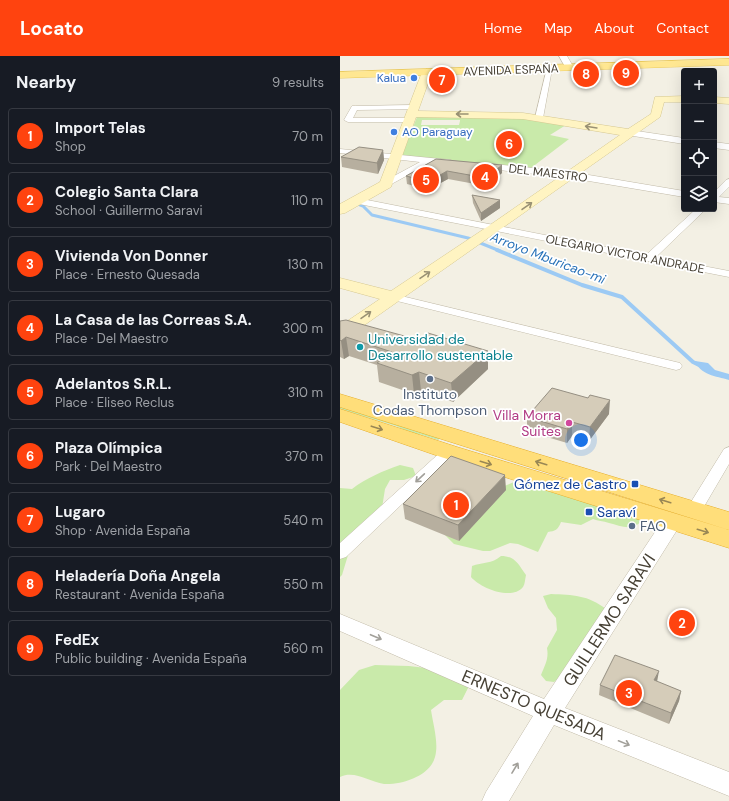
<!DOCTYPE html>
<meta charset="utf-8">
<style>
:root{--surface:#171b24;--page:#20242c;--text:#f1f3f6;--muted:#9ea1a6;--line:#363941;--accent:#ff430f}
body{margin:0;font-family:"DM Sans",sans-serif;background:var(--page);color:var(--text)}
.controls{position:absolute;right:12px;top:12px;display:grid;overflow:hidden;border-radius:4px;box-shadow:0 4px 16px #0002}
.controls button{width:36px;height:36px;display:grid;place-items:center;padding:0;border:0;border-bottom:1px solid var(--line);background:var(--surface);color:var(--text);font:20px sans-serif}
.you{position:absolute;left:241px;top:384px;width:14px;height:14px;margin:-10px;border:3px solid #fff;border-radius:50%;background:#1a73e8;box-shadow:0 0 0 6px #1a73e833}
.badge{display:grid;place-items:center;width:26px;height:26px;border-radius:50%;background:var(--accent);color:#fff;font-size:13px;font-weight:700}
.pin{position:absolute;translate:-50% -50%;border:2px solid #fff;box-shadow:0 1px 4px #0006}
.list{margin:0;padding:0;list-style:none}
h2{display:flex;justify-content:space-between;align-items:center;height:52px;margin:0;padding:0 16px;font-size:17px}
h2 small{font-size:13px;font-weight:400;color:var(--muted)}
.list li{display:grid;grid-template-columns:26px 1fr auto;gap:12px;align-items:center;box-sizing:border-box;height:56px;margin:0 8px 8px;padding:0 8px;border:1px solid var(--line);border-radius:4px}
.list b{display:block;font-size:15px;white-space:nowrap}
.list p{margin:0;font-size:13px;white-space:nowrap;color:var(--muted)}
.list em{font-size:13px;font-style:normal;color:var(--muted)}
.icon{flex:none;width:22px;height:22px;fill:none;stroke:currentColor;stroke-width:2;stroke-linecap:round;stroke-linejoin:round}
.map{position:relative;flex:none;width:389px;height:745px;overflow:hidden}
header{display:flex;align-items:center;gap:24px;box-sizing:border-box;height:56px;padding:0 20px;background:var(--accent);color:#fff}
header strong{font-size:19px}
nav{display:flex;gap:22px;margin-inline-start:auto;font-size:14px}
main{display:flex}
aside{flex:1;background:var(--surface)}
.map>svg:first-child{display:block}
.green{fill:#c9eaaa;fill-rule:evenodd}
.water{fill:#9ccaf4}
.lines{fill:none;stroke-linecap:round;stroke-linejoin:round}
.stream-far1{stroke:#9ccaf4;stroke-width:3}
.stream{stroke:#9ccaf4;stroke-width:4}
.minor-casing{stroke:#c2bba9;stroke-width:1}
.tertiary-casing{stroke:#c2bba9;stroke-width:1}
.secondary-casing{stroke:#d6c891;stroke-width:1}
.primary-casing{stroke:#eac95b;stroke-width:1}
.trunk-casing{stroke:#e6ae2b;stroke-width:1}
.minor{fill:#fff;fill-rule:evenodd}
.tertiary{fill:#fff;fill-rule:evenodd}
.secondary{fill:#fff4c2;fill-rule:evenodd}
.primary{fill:#ffe791;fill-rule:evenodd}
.trunk{fill:#ffde7a;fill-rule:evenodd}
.wall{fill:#b7af9f}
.shaded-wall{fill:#958f82}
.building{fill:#d5ccb9;stroke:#958f82}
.oneway{stroke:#999174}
.oneway2{stroke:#998754}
.oneway3{stroke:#a2a09a}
.shop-dot{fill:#3f7fe0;stroke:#fff;stroke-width:1.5}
.culture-dot{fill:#0f9aa8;stroke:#fff;stroke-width:1.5}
.service-dot{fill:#5c6f8a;stroke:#fff;stroke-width:1.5}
.hotel-dot{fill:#d1479c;stroke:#fff;stroke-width:1.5}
.transit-dot{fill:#1a4fb4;stroke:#fff;stroke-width:1.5}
.labels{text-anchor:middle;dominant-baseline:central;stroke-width:3.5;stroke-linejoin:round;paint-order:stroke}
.far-street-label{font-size:12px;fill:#464034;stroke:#fff}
.far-shop-label{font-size:12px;fill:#366cbe;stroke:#fff;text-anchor:end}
.far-water-label{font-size:13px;font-style:italic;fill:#2771b8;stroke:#fff}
.culture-label{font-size:14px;fill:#0d838f;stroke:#fff;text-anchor:start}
.service-label{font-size:14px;fill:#4e5e75;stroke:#fff}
.hotel-label{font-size:14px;fill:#b23c85;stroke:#fff;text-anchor:end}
.transit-label{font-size:14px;fill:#164399;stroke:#fff;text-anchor:end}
.near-street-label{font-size:17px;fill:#464034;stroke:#fff}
</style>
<header>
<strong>Locato</strong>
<nav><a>Home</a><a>Map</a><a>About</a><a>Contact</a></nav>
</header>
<main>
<aside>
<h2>Nearby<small>9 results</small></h2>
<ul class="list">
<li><span class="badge">1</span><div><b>Import Telas</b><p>Shop</p></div><em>70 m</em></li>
<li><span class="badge">2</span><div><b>Colegio Santa Clara</b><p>School · Guillermo Saravi</p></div><em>110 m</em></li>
<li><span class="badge">3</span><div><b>Vivienda Von Donner</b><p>Place · Ernesto Quesada</p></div><em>130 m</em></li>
<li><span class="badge">4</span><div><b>La Casa de las Correas S.A.</b><p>Place · Del Maestro</p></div><em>300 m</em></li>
<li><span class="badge">5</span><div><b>Adelantos S.R.L.</b><p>Place · Eliseo Reclus</p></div><em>310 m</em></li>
<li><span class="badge">6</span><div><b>Plaza Olímpica</b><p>Park · Del Maestro</p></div><em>370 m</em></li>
<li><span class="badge">7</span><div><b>Lugaro</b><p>Shop · Avenida España</p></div><em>540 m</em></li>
<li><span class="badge">8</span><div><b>Heladería Doña Angela</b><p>Restaurant · Avenida España</p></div><em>550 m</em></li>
<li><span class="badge">9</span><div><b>FedEx</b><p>Public building · Avenida España</p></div><em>560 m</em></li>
</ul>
</aside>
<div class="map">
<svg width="389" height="745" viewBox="0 0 389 745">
<rect width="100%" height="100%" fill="#f3f0e4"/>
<!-- green -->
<path class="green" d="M77 61H171L226 69 210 79 229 83 191 112 64 100 62 99ZM82 64H120V65L119 69H81Z
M0 350 101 382 98 384 79 378V380L56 370 0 353Z
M60 409 73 412 76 420 64 424H50L45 433 42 452 12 486 2 519 0 521V432L12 433C26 422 43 415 60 409Z
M191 425 302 464C293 476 281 470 269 467 263 465 258 465 253 463L241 469 221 466C218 474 215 475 208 476L198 496 178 488 170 487 150 495H143L114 488 102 476 162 431 174 426 187 429Z
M161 500C175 500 178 508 186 519 185 523 185 528 183 531 172 545 140 532 131 521L132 510C142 506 152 508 161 500Z
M211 538C233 539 248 539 266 553L226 616 214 626 206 625 201 619C205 609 209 603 207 592L217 574 216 562 208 552 203 540Z
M35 609 69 610 86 612 129 630 122 644H104L91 654C93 668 99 687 95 701 90 720 62 729 44 728 29 726 15 714 0 721V634L19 614Z"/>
<!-- water -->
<path class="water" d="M355 305 368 307 375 314 389 318V324C376 320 360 319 355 305Z"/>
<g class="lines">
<!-- stream-far1 -->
<path class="stream-far1" d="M15 147 23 150 32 159 128 182 160 195"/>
<!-- stream -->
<path class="stream" d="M157 194 242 229 282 241 353 306 359 309"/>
<defs>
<path id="minor" d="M207 12 212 13 203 62 199 64 195 62Z
M74 49 78 51 77 53 17 54 13 62H73L74 64 70 66H8L4 64 12 50H15Z
M0 93 111 104 115 107 111 110 90 107 46 131 43 130 42 128 43 126 80 106 0 97Z
M144 107 231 116 344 135V141L231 122 141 112 140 110Z
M389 123V131L379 141 389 142V148L374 146V136L386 124Z
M17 142 306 199 356 153H366L316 201 389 215V221L14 147 12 145Z
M53 238 340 307 342 310 340 313 336 314 49 243 47 241 49 239Z
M109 391 114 393 116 396 114 399 6 501 0 503V487L104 393Z
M389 391V408L362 454 360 458 354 459 348 458 346 454 384 393Z"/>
<path id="tertiary" d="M219 0H227L234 12 233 14H227Z
M290 74 344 82V88L287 79 285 77 287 75Z
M374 86 389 88V94L374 92Z
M332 459 339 461 342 466 225 652 389 716V740L214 669 169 745H142L146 736 193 660 0 575V558L204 643 325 461Z"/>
<path id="secondary" d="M87 13 92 16 78 55 183 57 288 73 311 58 315 41 344 40V46H324L320 61 6 282 0 283V270L40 243 0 232V222L51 235 150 169 280 79 183 63 76 61 51 131 5 157 0 158V148L40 126 82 16Z
M374 41 389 42V48L374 47Z"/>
<path id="primary" d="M389 3V9L0 22V16Z"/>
<path id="trunk" d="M0 338 389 456V474L0 351Z
M0 353 117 391 389 474V492L101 401 0 366Z"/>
</defs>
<!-- minor casing -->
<use href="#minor" class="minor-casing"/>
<!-- tertiary casing -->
<use href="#tertiary" class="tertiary-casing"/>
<!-- secondary casing -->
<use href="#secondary" class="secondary-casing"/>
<!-- primary casing -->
<use href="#primary" class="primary-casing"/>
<!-- trunk casing -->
<use href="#trunk" class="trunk-casing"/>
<!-- minor -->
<use href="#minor" class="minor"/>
<!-- tertiary -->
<use href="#tertiary" class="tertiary"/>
<!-- secondary -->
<use href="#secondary" class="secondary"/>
<!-- primary -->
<use href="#primary" class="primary"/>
<!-- trunk -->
<use href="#trunk" class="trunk"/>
</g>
<!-- wall -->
<path class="wall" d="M43 94 44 104 38 118 2 111 1 101Z
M96 103 162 109V117L146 130 108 123 95 130 88 128 82 132 67 128 66 120Z
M132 139 160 144V152L141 165 133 147Z
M0 265 79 284 148 295V313L113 346 81 335 74 338 39 326 37 309 9 300 4 303 0 301Z
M269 358 249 385 232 380 227 387 187 375V361Z
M166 434 119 485 65 463 63 448Z
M317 626 341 635 339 645 329 668 259 639 260 629Z"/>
<!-- shaded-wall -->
<path class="shaded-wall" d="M43 94 44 104 38 118 37 107Z
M162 109V117L146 130V122Z
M107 115 108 123 95 130V122Z
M88 121V128L82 132V124Z
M160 144V152L141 165V157Z
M6 281 9 300 4 303 1 285Z
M148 295V313L113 346 111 327Z
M79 316 81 335 74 338 72 319Z
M270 344 269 358 249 385 250 371Z
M232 366V380L227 387V373Z
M165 419 166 434 119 485 118 469Z
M319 615 317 626 314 624Z
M341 635 339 645 329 668 331 657Z"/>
<!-- building -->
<path class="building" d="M19 91 43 94 37 107 1 101Z
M96 103 162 109 146 122 107 115 95 122 88 121 82 124 66 120Z
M132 139 160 144 141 157Z
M6 264 79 284 88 277 148 295 111 327 79 316 72 319 37 307 52 296 6 281 1 285 0 284V265Z
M212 332 248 342 250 339 270 344 250 371 232 366 227 373 187 361Z
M111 400 165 419 118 469 63 448Z
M275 599 319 615 314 624 341 635 331 657 260 629Z"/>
<!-- one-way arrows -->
<defs><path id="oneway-shaft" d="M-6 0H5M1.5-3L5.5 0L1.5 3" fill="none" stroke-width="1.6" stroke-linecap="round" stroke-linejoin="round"/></defs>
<g class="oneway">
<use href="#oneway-shaft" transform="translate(122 58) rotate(-180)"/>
<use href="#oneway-shaft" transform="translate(251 71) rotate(-171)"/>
<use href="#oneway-shaft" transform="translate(187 150) rotate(-35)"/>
<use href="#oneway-shaft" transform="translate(85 219) rotate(-34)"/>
<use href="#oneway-shaft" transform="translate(26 259) rotate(-35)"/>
</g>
<g class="oneway2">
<use href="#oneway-shaft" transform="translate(37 372) rotate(18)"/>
<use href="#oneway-shaft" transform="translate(146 407) rotate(17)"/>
<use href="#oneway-shaft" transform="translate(201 407) rotate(-163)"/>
<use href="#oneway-shaft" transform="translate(325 445) rotate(-163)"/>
<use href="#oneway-shaft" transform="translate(363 475) rotate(17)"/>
</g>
<g class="oneway3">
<use href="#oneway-shaft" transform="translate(80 422) rotate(137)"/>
<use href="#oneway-shaft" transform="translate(36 581) rotate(23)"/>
<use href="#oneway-shaft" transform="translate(284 687) rotate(22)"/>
<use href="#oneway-shaft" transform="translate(175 712) rotate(-59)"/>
</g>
<!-- markers -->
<g class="shop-dot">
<circle cx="74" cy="22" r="4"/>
<circle cx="54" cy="76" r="4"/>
</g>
<circle class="culture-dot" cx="20" cy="291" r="4"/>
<g class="service-dot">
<circle cx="90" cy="323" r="4"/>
<circle cx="292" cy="470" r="4"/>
</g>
<circle class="hotel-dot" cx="229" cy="367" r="4"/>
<g class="transit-dot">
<rect x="291" y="424" width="8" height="8" rx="2"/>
<rect x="245" y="452" width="8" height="8" rx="2"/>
</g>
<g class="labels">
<!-- far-street labels -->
<g class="far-street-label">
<text transform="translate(171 14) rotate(-2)">AVENIDA ESPAÑA</text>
<text transform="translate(208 117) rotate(7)">DEL MAESTRO</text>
<text transform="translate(285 198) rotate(11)">OLEGARIO VICTOR ANDRADE</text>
</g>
<!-- far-shop labels -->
<g class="far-shop-label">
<text x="66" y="22">Kalua</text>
<text x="62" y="76" text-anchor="start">AO Paraguay</text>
</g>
<!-- far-water labels -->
<g class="far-water-label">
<text transform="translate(208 202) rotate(21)">Arroyo Mburicao-mi</text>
</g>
<!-- culture labels -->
<g class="culture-label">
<text x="28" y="283">Universidad de<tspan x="28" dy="16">Desarrollo sustentable</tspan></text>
</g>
<!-- service labels -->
<g class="service-label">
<text x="90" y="338">Instituto<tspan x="90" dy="16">Codas Thompson</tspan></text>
<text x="300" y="470" text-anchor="start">FAO</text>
</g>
<!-- hotel labels -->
<g class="hotel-label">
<text x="221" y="359">Villa Morra<tspan x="221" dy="16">Suites</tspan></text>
</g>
<!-- transit labels -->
<g class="transit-label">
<text x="287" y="428">Gómez de Castro</text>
<text x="257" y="456" text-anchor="start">Saraví</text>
</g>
<!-- near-street labels -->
<g class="near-street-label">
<text transform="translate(269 564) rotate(-57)">GUILLERMO SARAVI</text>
<text transform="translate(194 649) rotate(23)">ERNESTO QUESADA</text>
</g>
</g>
</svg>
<div class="controls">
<button>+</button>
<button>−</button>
<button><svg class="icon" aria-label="locate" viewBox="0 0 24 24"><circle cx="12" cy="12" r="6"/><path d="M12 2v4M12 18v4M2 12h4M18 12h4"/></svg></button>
<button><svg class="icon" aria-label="layers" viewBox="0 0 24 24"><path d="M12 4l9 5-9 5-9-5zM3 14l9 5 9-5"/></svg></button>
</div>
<div class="you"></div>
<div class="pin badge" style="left:116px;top:449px">1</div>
<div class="pin badge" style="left:342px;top:567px">2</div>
<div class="pin badge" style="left:289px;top:637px">3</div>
<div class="pin badge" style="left:145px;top:121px">4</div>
<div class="pin badge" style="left:86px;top:124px">5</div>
<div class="pin badge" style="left:169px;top:88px">6</div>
<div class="pin badge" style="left:102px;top:24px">7</div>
<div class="pin badge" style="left:246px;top:18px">8</div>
<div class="pin badge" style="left:286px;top:17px">9</div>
</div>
</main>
